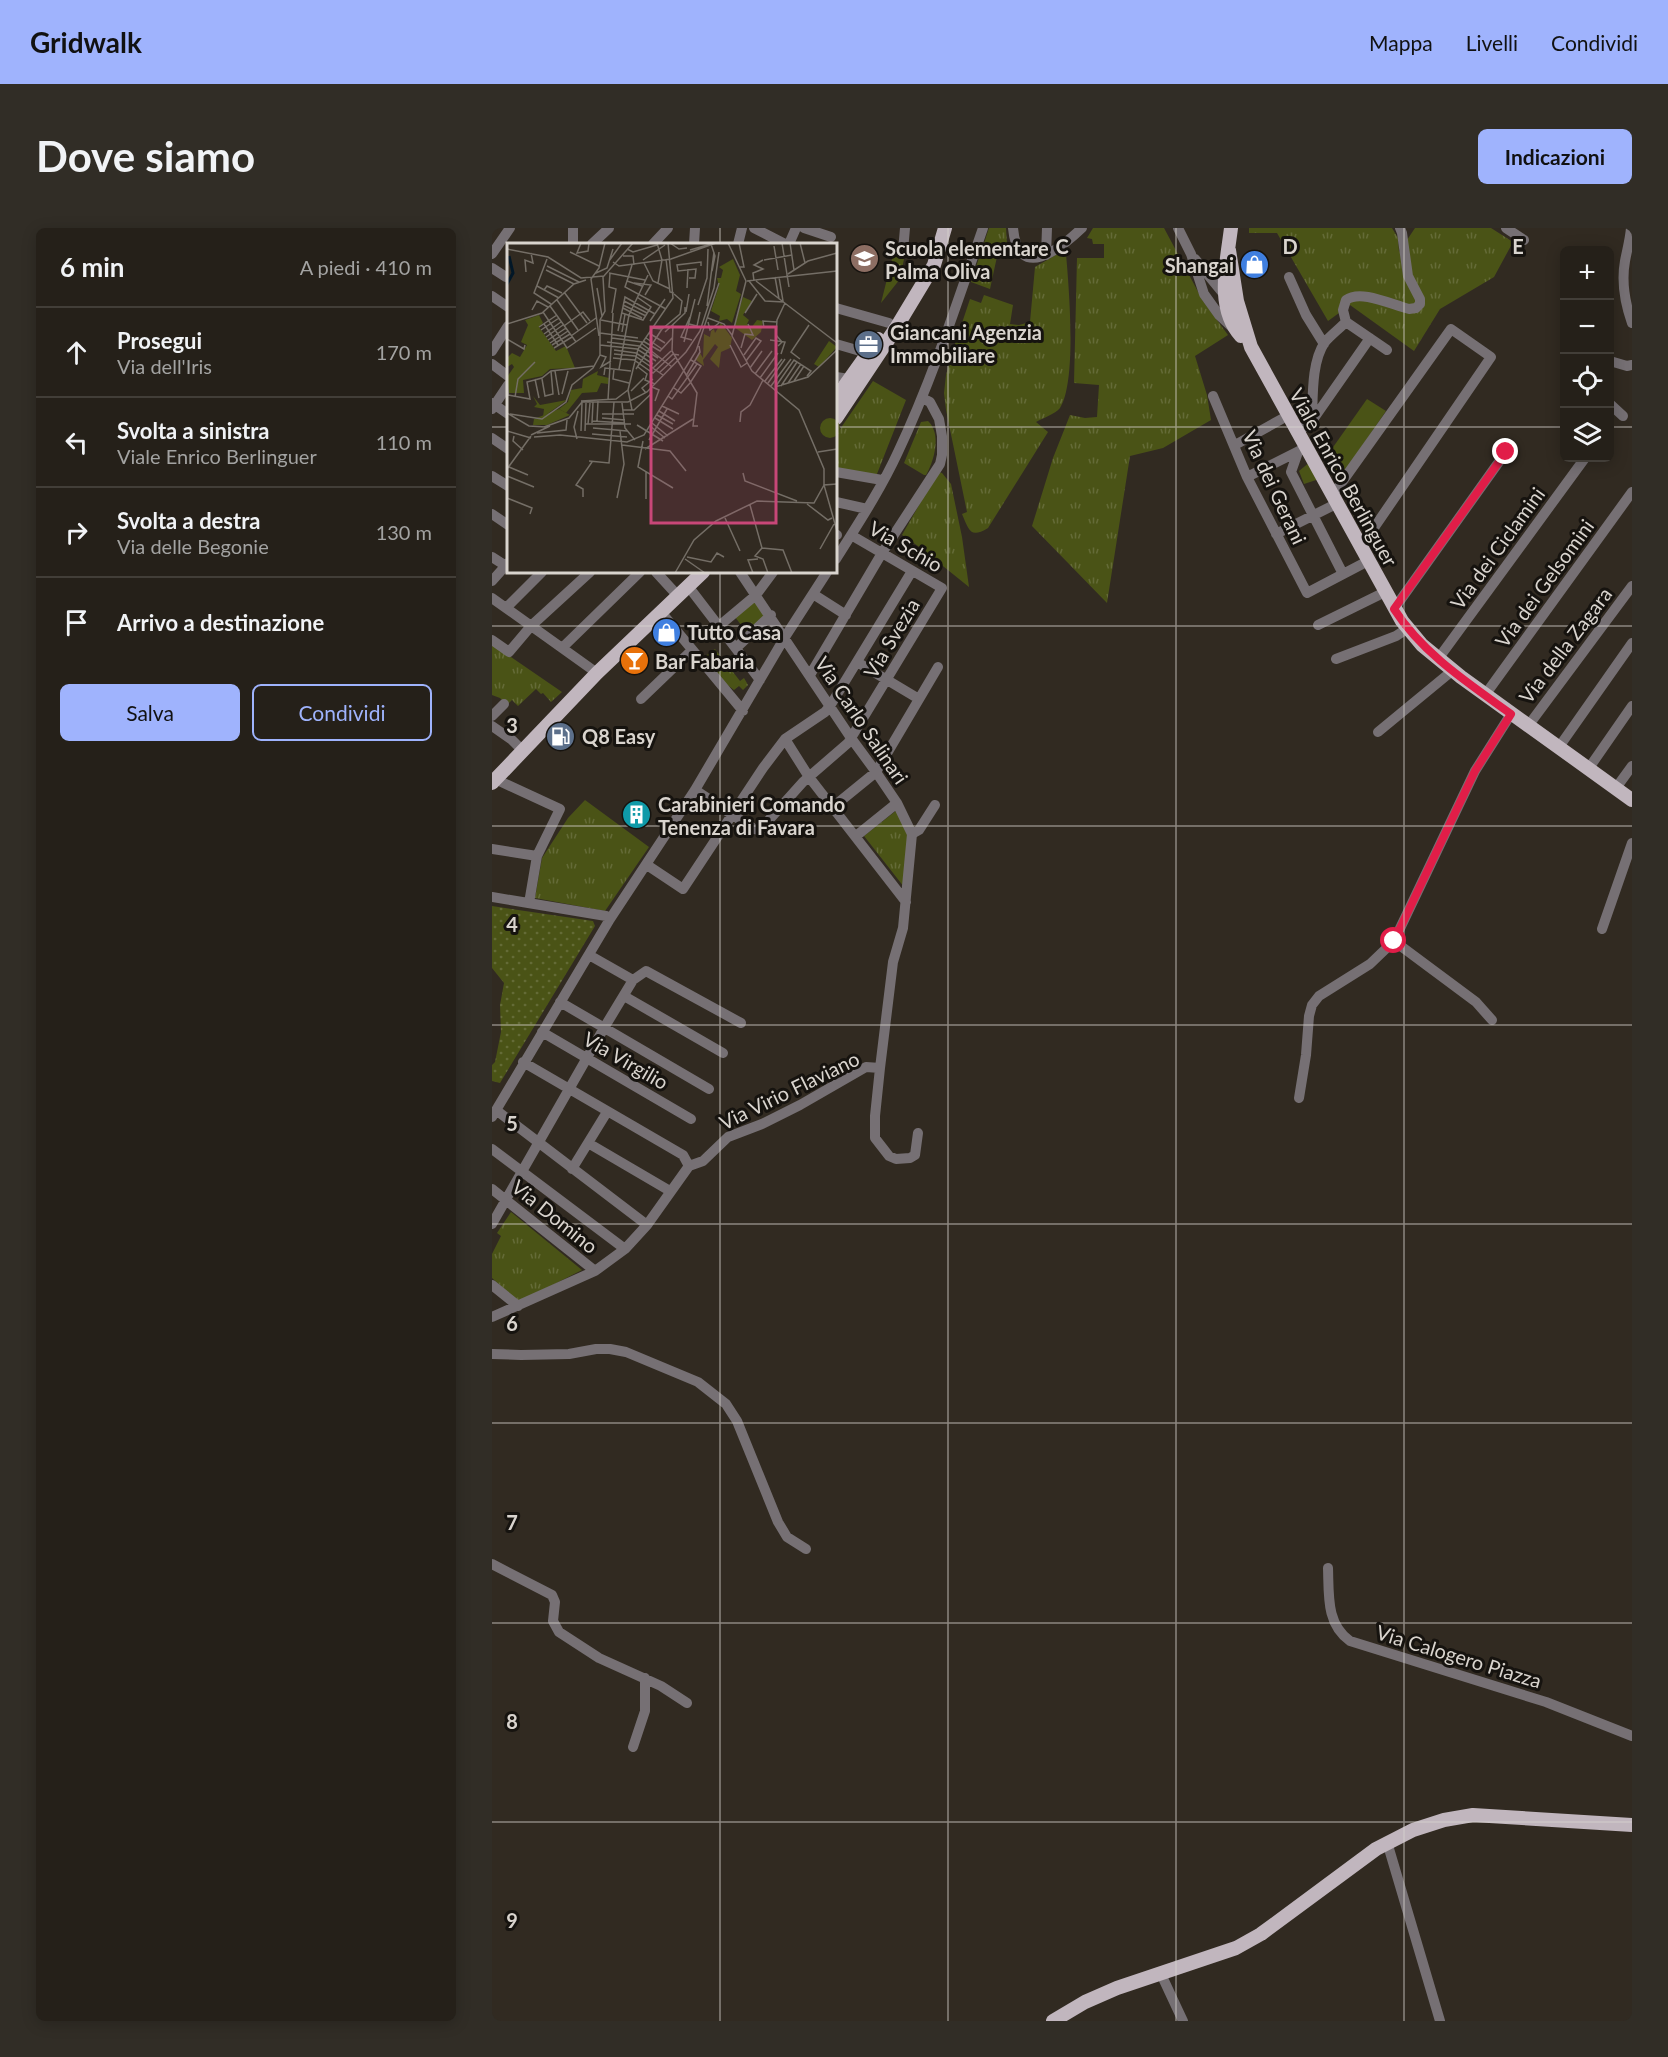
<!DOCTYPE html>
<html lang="it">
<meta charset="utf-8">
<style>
:root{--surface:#252019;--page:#312d26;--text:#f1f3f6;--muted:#a3a3a2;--line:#423e38;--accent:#9fb3fd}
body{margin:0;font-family:Lato,sans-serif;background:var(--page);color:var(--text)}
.controls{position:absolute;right:18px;top:18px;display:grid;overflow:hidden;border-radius:9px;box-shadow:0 3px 15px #0003}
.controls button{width:54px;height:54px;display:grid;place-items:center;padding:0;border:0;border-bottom:2px solid var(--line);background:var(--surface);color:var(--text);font:30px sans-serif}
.stop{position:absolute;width:18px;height:18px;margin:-14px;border:4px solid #e11d48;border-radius:50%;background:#fff}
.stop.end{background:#e11d48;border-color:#fff;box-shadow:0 2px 6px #0008}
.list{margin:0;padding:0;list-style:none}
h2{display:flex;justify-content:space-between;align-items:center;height:78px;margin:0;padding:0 24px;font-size:26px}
h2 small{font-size:20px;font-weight:400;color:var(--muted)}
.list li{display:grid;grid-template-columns:39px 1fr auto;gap:18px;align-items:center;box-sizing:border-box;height:90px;padding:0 24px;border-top:2px solid var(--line)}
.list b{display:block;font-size:22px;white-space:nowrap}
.list p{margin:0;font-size:20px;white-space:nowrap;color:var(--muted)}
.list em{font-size:20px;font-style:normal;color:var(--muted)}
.actions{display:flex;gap:12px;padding:18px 24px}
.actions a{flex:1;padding:14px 0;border:2px solid var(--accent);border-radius:9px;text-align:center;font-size:21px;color:var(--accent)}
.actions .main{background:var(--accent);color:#111}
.icon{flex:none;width:33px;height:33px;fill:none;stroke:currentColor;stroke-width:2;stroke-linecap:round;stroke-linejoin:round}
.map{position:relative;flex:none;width:1140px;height:1793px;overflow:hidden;border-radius:9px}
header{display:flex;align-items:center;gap:36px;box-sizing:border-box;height:84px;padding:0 30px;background:var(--accent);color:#111}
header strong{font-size:28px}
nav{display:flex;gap:33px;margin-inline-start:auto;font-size:21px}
.intro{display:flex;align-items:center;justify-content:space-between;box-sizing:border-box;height:144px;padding:0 36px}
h1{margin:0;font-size:42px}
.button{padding:15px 27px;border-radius:9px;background:var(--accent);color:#111;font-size:21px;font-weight:700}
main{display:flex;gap:36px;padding:0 36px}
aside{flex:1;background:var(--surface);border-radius:9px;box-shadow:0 3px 15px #0003}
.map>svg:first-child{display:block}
.grass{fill:url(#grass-tufts)}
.park{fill:#4a5316}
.garden{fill:url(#garden-dots)}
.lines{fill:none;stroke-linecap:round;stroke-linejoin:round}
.minor{stroke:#767074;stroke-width:10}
.major{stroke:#c1b6be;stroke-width:14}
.route{stroke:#e11d48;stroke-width:8}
.grid{fill:none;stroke:#d9d4ce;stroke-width:1.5;stroke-opacity:0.55}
.labels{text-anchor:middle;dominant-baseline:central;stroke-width:6;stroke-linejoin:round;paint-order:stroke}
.poi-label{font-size:20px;font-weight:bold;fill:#d9d4ce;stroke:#16130f;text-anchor:start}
.street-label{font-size:20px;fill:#d9d4ce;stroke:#16130f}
.inset-river{fill:none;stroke:#021727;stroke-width:3}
.inset-road{fill:none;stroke:#746e66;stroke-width:1.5}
.view{fill:#c84778;fill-opacity:0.15;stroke:#c84778;stroke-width:3}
.inset-edge{fill:none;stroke:#d9d4ce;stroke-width:3}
.grid-label{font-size:20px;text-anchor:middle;font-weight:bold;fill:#d9d4ce;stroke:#16130f;stroke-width:6;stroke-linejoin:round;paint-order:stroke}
</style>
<header>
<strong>Gridwalk</strong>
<nav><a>Mappa</a><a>Livelli</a><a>Condividi</a></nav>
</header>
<div class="intro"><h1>Dove siamo</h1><a class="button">Indicazioni</a></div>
<main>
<aside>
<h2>6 min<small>A piedi · 410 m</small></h2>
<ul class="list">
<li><svg class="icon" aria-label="ahead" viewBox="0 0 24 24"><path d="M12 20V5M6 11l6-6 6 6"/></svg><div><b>Prosegui</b><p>Via dell'Iris</p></div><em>170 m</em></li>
<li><svg class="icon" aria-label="left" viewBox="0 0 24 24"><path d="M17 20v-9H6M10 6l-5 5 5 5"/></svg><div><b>Svolta a sinistra</b><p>Viale Enrico Berlinguer</p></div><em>110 m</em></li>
<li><svg class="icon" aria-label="right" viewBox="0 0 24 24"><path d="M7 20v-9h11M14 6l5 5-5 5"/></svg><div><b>Svolta a destra</b><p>Via delle Begonie</p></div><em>130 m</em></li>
<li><svg class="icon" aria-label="arrive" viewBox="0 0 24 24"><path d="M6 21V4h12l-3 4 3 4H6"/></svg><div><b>Arrivo a destinazione</b></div></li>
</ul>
<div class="actions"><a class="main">Salva</a><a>Condividi</a></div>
</aside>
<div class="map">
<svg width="1140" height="1793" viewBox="0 0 1140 1793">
<defs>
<pattern id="grass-tufts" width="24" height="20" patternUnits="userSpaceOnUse" patternTransform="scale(1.5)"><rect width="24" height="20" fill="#4a5316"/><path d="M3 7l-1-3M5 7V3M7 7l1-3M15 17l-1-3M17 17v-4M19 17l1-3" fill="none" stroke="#646b37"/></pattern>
<pattern id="garden-dots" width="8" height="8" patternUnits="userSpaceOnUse" patternTransform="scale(1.5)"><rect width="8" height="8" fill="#4a5316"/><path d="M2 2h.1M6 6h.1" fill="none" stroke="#646b37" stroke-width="1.8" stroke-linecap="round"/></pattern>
</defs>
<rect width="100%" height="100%" fill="#312a21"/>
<!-- grass -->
<path class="grass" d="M497 0H514L515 16 506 24 498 61 479 54Z
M601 0H672L711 73 736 107 703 128 715 167 719 192 671 220 638 228 615 375 540 298 561 230 578 187 593 190 605 189 607 157 582 155 585 30H612V16H601L600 11 595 10Z
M757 0H900L906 10 907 24 923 0H999L1021 14 1002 49 948 81 922 123 858 77 836 93 785 5H757Z
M569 24 574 26C577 60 585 153 568 180 563 186 551 190 544 194L556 204 496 300C478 311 477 302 470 286L475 284 454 182 452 165 454 147 460 125 478 71 489 75 492 67 521 77 518 96 527 97 538 94 543 39Z
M401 27 412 31 408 51 389 75Z
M381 153 414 172 383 251 344 244V207Z
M436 193C450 206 442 233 434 247H432L412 235 429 194Z
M818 234 827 251 812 256 807 243Z
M446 244 450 245 459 256 470 309 477 359 426 318 410 307Z
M262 374 277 387 256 406 243 389Z
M0 416 70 464 59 474 51 465 49 466 44 461 26 478 20 472 15 477 8 470 0 467Z
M223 421 248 453 252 450 256 457 251 462 247 458 242 462 233 455 211 430Z
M93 572 157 619 113 683 43 670 50 630 76 590Z
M405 582 415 602 416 616 412 659 372 608Z
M19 984 90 1042 27 1074 0 1050V1026L9 1008 5 1005Z"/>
<!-- park -->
<path class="park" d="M875 171 894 183 846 253 832 232Z"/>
<!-- garden -->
<path class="garden" d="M0 678 101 693 103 698 8 855 0 853V837L3 834 9 804 8 777 12 755 0 740Z"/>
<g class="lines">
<!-- minor -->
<path class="minor" d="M262 0 293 16
M312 0 339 9
M521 0C526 55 568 21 590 0
M686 0 699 26 712 66 727 87 741 100
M1014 0 1032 12
M1139 0C1138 12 1135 22 1133 33 1129 55 1133 75 1140 95
M81 16V0
M100 16 117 0
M161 16 176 0
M202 16 203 0
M246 16 250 0
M297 16 304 0
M411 23 413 0
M0 26 18 0
M554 27 555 0
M703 31 735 70
M0 40 14 49
M797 49 814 87 832 116
M0 68 16 79
M344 80 397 95
M854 94 895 122
M344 116 375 125
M0 123 16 98
M1118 133 1135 138 1140 137
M0 136 16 148
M344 149 357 151
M721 168 755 249 815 365 876 333
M0 175 16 186
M1118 176 1131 188
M0 181 16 157
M820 193C821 170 819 134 833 114 839 107 847 101 854 94L851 82 854 72C869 61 900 77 917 81L924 80 928 76V71L916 48 910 5 908 0
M806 204 820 193 878 110
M0 210 16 221
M743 217 797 187
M806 224 799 244 851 346
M344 244 390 252
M0 248 16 258
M755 249 809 222
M839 265 845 261 959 101 999 129 873 313 867 316
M344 274 375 281
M0 286 16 297
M784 306 846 275
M344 307H345
M0 329 14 338
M344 331C366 296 389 261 406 224 440 152 465 75 491 0
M164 344 186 368
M248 344 359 510 384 544 405 575 420 606 411 700 401 734 388 840 383 888V910L397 928 404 931 418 930 423 927 426 905
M0 353 16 335
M196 358 268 452
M321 366 354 387
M0 370 105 445
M14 380 50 344
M902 381 1014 224
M169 384 251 483
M826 397 893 364
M227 398 264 367 281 344
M0 412 17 424 39 398 98 344
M70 420 148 344
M244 420 279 387
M844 431 904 408 916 400
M946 431 1093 230
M365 434 427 471
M318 447 390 325 448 236 450 227V208L447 191 438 174 430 170
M993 467 1140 264
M149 471 200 422
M0 488 12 476
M0 498 20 512 30 522
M1036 498 1140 358
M886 504 960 443
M293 511 317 549 414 674
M1067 519 1140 415
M1097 540 1140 478
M3 551 68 581 45 628 37 675
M1124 560 1140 538
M203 562 262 601 268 602 311 554 356 515 450 360 359 307
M341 579 384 544 446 439
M420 606 427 602 443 577
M364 608 405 575
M0 621 45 628
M155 637 191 661 271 540 293 511 333 484 338 478 420 343
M0 669 114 688 118 691
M1110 701 1140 615
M902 713 984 774 1000 792
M97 727 141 752 154 743 249 795
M132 768 231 825
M68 774 217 861
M50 804 199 891
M31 834 191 927 197 938
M807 870 814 827 817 788 820 777 827 768 878 736 902 713 983 543 1019 486
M4 882 155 997
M0 889 118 691 203 562 293 409 335 344
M96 915 178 963
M0 921 133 1021
M80 941 115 884
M0 961 103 1043
M0 996 112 800 141 752
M0 1057 26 1078
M0 1089 103 1043 133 1021 155 997 197 938 211 933 236 909 270 896 308 877 374 839 388 840
M0 1126 29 1127 77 1126 104 1121H118L134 1124 206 1154 234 1176 245 1193 286 1294 295 1309 314 1321
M0 1336 60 1367 63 1374 61 1393 67 1404 107 1430 169 1458 195 1475
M836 1340C837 1367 834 1396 858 1413L1054 1474 1140 1508
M141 1519 153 1483V1450
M895 1614 948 1793
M669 1746 691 1793"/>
<!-- major -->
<path class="major" d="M739 0C735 34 723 79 749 108
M737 22 745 73 759 119 910 393 930 417 969 449 1140 572
M344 170 386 111
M344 190 404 100 442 37 453 0
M0 555 105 445 211 344
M561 1793 593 1774 625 1760 744 1720 769 1706 884 1621 921 1602 952 1592 981 1587 1140 1597"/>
</g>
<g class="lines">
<!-- route -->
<path class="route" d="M902 713 983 543 1019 486C976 455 931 426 902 381L1014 224"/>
</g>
<!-- grid -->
<path class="grid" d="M228 0V16M456 0V1793M684 0V1793M912 0V1793M0 199H16M344 199H1072M1118 199H1140M228 344V1793M0 398H1140M0 598H1140M0 797H1140M0 996H1140M0 1195H1140M0 1395H1140M0 1594H1140"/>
<!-- icons -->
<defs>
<symbol id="school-disc" viewBox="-11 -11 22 22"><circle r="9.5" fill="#8d6e63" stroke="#16130f"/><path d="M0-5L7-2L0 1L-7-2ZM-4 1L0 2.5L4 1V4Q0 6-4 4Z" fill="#fff"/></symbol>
<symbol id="shop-disc" viewBox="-11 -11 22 22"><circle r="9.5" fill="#3f7fe0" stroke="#16130f"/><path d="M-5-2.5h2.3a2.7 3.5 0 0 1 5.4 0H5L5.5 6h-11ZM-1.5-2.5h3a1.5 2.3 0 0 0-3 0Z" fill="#fff"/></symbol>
<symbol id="office-disc" viewBox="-11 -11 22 22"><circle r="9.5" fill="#5c6f8a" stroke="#16130f"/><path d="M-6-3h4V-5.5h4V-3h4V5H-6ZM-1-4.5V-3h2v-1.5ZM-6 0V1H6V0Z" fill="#fff"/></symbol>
<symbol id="bar-disc" viewBox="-11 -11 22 22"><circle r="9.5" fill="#e8710a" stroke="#16130f"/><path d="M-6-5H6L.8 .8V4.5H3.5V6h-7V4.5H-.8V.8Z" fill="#fff"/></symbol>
<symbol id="fuel-disc" viewBox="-11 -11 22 22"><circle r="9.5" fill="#5c6f8a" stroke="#16130f"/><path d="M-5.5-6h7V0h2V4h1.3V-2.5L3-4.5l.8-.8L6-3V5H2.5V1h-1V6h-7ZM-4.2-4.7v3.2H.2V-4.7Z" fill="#fff"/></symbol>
<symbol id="building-disc" viewBox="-11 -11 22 22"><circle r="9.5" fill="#0f9aa8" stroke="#16130f"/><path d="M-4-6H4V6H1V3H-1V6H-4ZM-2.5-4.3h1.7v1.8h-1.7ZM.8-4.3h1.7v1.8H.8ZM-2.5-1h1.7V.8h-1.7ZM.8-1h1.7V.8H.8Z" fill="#fff"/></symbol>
</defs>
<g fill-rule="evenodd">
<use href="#school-disc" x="356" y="14" width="33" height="33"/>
<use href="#shop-disc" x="746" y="20" width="33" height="33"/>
<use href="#office-disc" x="360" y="100" width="33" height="33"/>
<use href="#shop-disc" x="158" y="388" width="33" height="33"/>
<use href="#bar-disc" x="126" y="416" width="33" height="33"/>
<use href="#fuel-disc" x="52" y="492" width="33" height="33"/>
<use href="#building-disc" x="128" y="570" width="33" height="33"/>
</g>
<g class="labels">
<!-- poi labels -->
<g class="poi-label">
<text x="393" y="20">Scuola elementare<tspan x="393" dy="23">Palma Oliva</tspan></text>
<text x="742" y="37" text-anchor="end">Shangai</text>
<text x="398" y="104">Giancani Agenzia<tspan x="398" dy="23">Immobiliare</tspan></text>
<text x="195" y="404">Tutto Casa</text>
<text x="163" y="433">Bar Fabaria</text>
<text x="90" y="508">Q8 Easy</text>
<text x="166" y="576">Carabinieri Comando<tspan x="166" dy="23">Tenenza di Favara</tspan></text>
</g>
<!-- street labels -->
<g class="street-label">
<text transform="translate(852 249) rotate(61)">Viale Enrico Berlinguer</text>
<text transform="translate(783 259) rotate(65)">Via dei Gerani</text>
<text transform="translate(414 318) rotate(30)">Via Schio</text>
<text transform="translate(1005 320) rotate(-54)">Via dei Ciclamini</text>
<text transform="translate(1052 355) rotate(-54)">Via dei Gelsomini</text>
<text transform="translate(399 410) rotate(-59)">Via Svezia</text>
<text transform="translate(1073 417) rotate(-53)">Via della Zagara</text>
<text transform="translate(370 492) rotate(56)">Via Carlo Salinari</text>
<text transform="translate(134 832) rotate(30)">Via Virgilio</text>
<text transform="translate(297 862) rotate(-26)">Via Virio Flaviano</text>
<text transform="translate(63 988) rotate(39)">Via Domino</text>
<text transform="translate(967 1428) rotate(17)">Via Calogero Piazza</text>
</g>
</g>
<!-- overview -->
<g transform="translate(15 15)">
<rect width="330" height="330" fill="#312a21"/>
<path d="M226 16 233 32 229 48 234 51 225 80 220 76 212 78 213 73 204 68 212 43 210 35H214L216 27 212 24ZM236 54 245 58 236 72 242 77 240 81 244 85 250 77 256 78 254 89 245 97 227 84ZM32 72 36 80 32 84 49 108 59 103 68 125 43 126 35 133 16 137 17 150H2L0 134 7 124 5 121 0 124V115L5 110 13 114 20 102 14 99 21 82 18 77ZM214 80 225 95 223 105 214 109 212 125 203 116 211 104 208 101 196 117 197 123 189 117 193 110 196 115 197 91 203 94 204 88 207 86 208 90ZM322 98 330 104 312 124 307 121ZM91 128 90 132 102 135 101 141 94 140 90 149 75 150 59 170 52 166 61 159 64 147 75 145 76 136ZM26 153 33 162 60 157 36 174 37 166 27 164 30 161Z" fill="#4a5316"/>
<path d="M313 185a10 10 0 1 1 20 0a10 10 0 1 1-20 0Z" fill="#4a5316"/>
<path d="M52 166 63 172 40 182H26L27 176Z" fill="#4a5316"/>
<path class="inset-river" d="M0 41 6 30 2 13"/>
<path class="inset-road" d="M74 0 70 10 81 8 82 0M150 0 155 17 151 40M163 0 172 6 180 5M275 0 282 44M283 0 287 27M293 0 298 20M204 1 208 13 205 28M267 3 271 27M0 6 41 14 74 35 97 33M120 6 126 9 150 2M183 7 204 1M63 9 92 23M116 13H126L127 22M40 16 27 50 44 61M159 16 163 49 167 50M136 17 158 2M257 17 285 12M102 18 115 0M106 19 112 23 164 16 209 0M137 20 146 38 163 46M125 22 120 38 135 43M40 23 72 39M232 24H237L232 0M39 27 67 41M19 29 18 17 26 20 24 10M89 30 100 25 106 6M102 30 138 37M103 30 102 44 109 46 105 70M281 31 301 18 330 10M268 34 272 56M272 34 276 58M182 35H188L189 26 171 28 170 22 194 19V23M120 38 118 44 159 66M240 38 330 28M242 38 258 58 277 59M247 38 246 30 256 26 247 22 256 17M249 38 330 100M127 40 144 42 138 52M30 43 52 55M90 45 95 73M180 45 181 26M37 47 40 43 55 50M57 49 80 80M50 57 71 87M117 58 140 70M116 62 139 73M191 62 200 35 201 6M43 63 69 99M200 63 207 9M116 65 135 75M25 67 30 58 41 64M36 69 60 105 89 85M179 69 182 51M115 70 136 77 144 64 130 54M238 70 250 51M183 74 174 94 185 97M201 75 217 81 225 92M94 77 120 82M143 78 158 56M201 79 203 87 212 80M0 81 35 70 67 41 79 37M37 81 51 102M166 81 165 108 190 150 186 183H191M182 81 190 83 193 69M57 83 76 69 83 78M32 84 50 72M145 85 155 86 173 71 175 58 167 51M257 85 256 78 270 79M34 87 52 75M111 88 118 54 148 71M115 89 118 71M158 89 178 70V64M93 90 131 95M142 90 158 100M37 91 54 79M64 93 89 75M92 93 84 36 92 25 98 0M39 94 56 82M105 95 135 99M139 95 155 106M0 96 17 106 18 102M41 97 59 85M263 97 278 99 274 111M136 98 153 108 165 95M100 99 132 103 151 115M177 99 188 56M43 100 61 88M134 100 165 124M45 102 63 91M93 102 130 106 149 118M223 102 234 124 240 120M271 103 275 99 269 92 270 77 278 60M47 105 65 94M234 105 238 91 246 92 241 81M107 107 129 110 146 121M107 111 128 113 156 132M93 112 99 114 94 124 104 118M237 112 249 95 254 98 239 118M106 115 127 117 146 130 166 111 172 112M293 116 284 109 302 82M131 124 140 131 138 137 148 141M146 125 164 108M243 125 255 108M107 126 106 136 122 140M112 126 122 72 141 32M129 126 155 86M48 128 52 152M152 130 168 115M248 131 265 108M97 132 98 125 124 128M179 133 193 109 192 103M253 135 271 110M0 136 1 152 23 156 20 139 35 135 44 128 87 123M28 136 32 155M35 136 38 153 46 151 44 128M258 138 275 116M287 138 297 123M261 140 278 116M281 140 294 121M264 143 284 116M269 143 287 117 304 128 300 133M274 143 290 119M145 144 152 147 148 158M268 144 301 134 330 107M167 145 174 150 183 140 194 123 184 117M121 147 131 106 166 55 161 0M121 147 125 167M124 148 137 135M139 150 135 145 146 136M55 151 61 128M161 153 165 156 190 121M8 154 11 136 28 119M101 157 106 70M74 158 109 156 121 147M115 160 118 185 128 197M155 163 172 171M116 167H127L144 151M152 168 168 178M0 170 22 183 39 184M3 171 35 176 59 159 65 142 86 125 93 112V77L98 68 96 34 126 0M95 171H127M150 172 166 181M95 175 118 177M148 175 166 186M85 178 118 180M90 178 91 158M233 179 234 169 243 162 256 137M85 180 86 159M145 180 161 193M78 181H124M81 181 83 160M130 182 156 198M143 183 158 195M37 184 62 175 75 159H121L140 149 179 109 193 88 207 45 212 9M86 185 120 188M0 188 24 195M74 188 75 159M78 188 79 160M30 190 59 187 60 177M85 191 120 194M24 192 43 183M7 193 6 198 16 207M27 194 53 192 120 199 137 192 189 108 212 40M70 196 67 184 71 168M142 197 160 166M136 198 131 224 166 245M115 202 163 208 179 228M138 206 186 176M311 209 330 206M82 218 102 220 107 159M2 224 21 232M0 226 24 193M236 230 238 238 290 258M0 233 27 244M330 241 317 242 330 288M76 254V246L69 242 85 219M0 255 25 265 23 271M110 255 117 221 113 188M139 256V228M300 261 321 277 325 275M243 262 255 305 248 313 256 316 261 330M218 275 233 308M255 305 276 307 285 330M313 306 327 281M180 314 204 319 210 310 217 314M178 316 198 330M168 330 187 297 209 278 250 258 307 260 317 242V226L292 167 245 128 225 93 239 38 221 0M246 330 241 317 251 316"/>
<path class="view" d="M144 84H269V280H144Z"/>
<rect width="330" height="330" class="inset-edge"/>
</g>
<g class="grid-label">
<text x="570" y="26">C</text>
<text x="798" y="26">D</text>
<text x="1026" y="26">E</text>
<text x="20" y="505">3</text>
<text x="20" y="704">4</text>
<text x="20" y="903">5</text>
<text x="20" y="1103">6</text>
<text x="20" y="1302">7</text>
<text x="20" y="1501">8</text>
<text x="20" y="1700">9</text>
</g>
</svg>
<div class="controls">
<button>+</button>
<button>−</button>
<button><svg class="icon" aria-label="locate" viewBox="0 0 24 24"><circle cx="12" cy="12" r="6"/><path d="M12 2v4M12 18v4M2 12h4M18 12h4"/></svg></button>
<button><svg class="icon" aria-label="layers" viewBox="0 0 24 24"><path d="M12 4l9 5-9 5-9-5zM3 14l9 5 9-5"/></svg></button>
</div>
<div class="stop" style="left:902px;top:713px"></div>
<div class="stop end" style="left:1014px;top:224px"></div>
</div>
</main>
